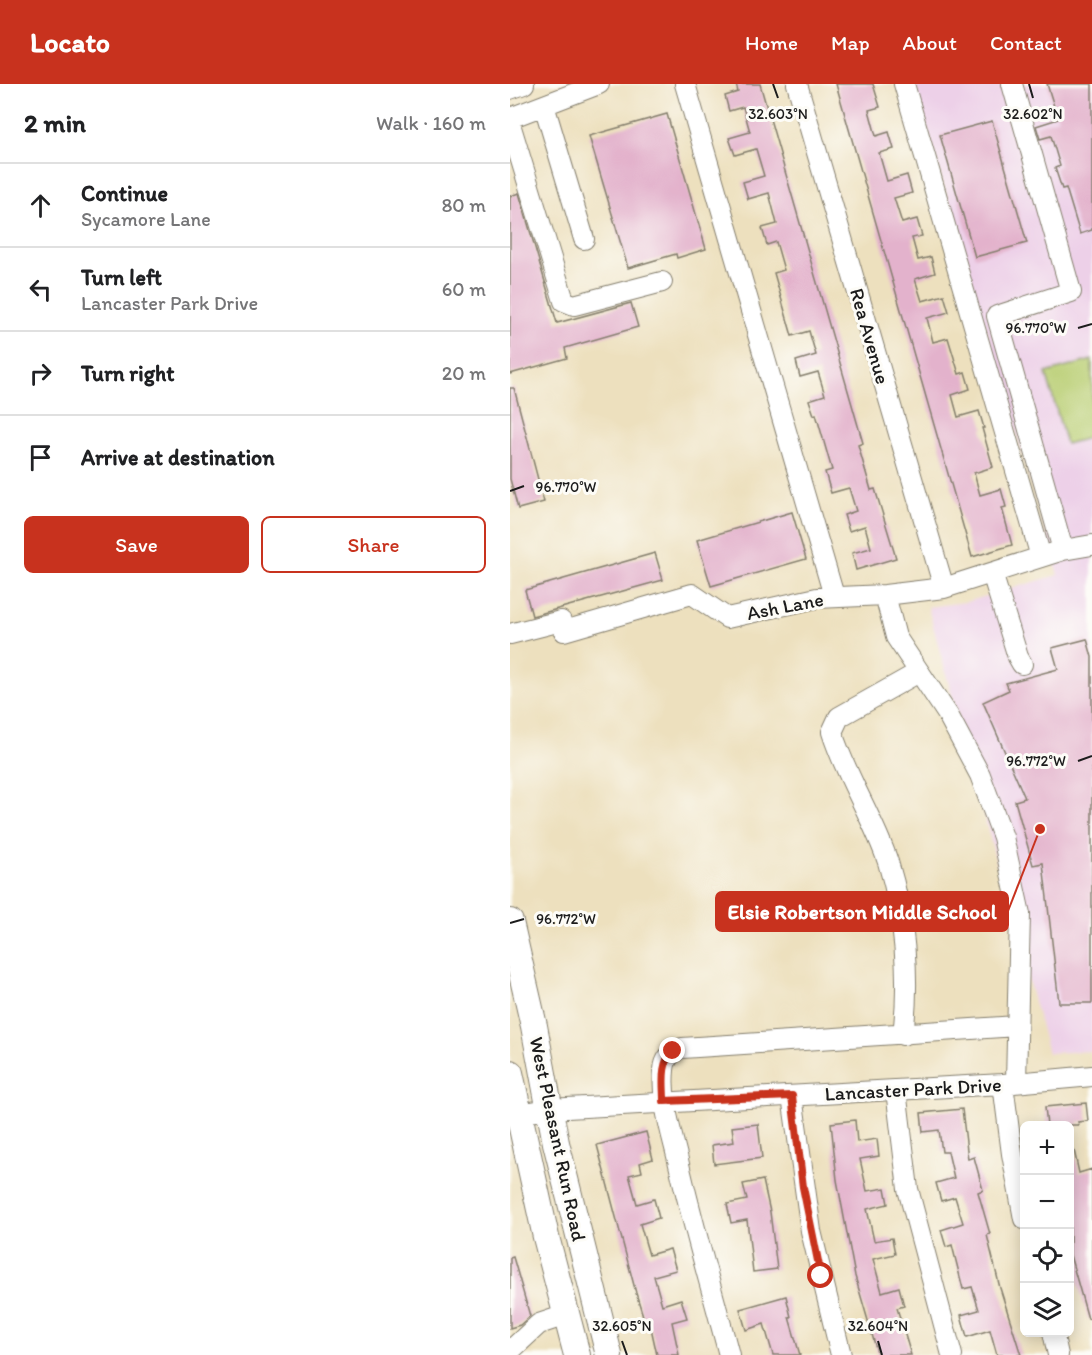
<!DOCTYPE html>
<meta charset="utf-8">
<style>
:root{--surface:#fff;--page:#f6f6f6;--text:#202124;--muted:#757577;--line:#e0e0e0;--accent:#c8321e}
body{margin:0;font-family:Itim,sans-serif;background:var(--page);color:var(--text)}
.controls{position:absolute;right:18px;bottom:18px;display:grid;overflow:hidden;border-radius:9px;box-shadow:0 3px 15px #0003}
.controls button{width:54px;height:54px;display:grid;place-items:center;padding:0;border:0;border-bottom:2px solid var(--line);background:var(--surface);color:var(--text);font:30px sans-serif}
.stop{position:absolute;width:18px;height:18px;margin:-14px;border:4px solid #c8321e;border-radius:50%;background:#fff}
.stop.end{background:#c8321e;border-color:#fff;box-shadow:0 2px 6px #0008}
.list{margin:0;padding:0;list-style:none}
h2{display:flex;justify-content:space-between;align-items:center;height:78px;margin:0;padding:0 24px;font-size:26px}
h2 small{font-size:20px;font-weight:400;color:var(--muted)}
.list li{display:grid;grid-template-columns:39px 1fr auto;gap:18px;align-items:center;box-sizing:border-box;height:84px;padding:0 24px;border-top:2px solid var(--line)}
.list b{display:block;font-size:22px;white-space:nowrap}
.list p{margin:0;font-size:20px;white-space:nowrap;color:var(--muted)}
.list em{font-size:20px;font-style:normal;color:var(--muted)}
.actions{display:flex;gap:12px;padding:18px 24px}
.actions a{flex:1;padding:14px 0;border:2px solid var(--accent);border-radius:9px;text-align:center;font-size:21px;color:var(--accent)}
.actions .main{background:var(--accent);color:#fff}
.icon{flex:none;width:33px;height:33px;fill:none;stroke:currentColor;stroke-width:2;stroke-linecap:round;stroke-linejoin:round}
.map{position:relative;flex:none;width:582px;height:1271px;overflow:hidden}
header{display:flex;align-items:center;gap:36px;box-sizing:border-box;height:84px;padding:0 30px;background:var(--accent);color:#fff}
header strong{font-size:28px}
nav{display:flex;gap:33px;margin-inline-start:auto;font-size:21px}
main{display:flex}
aside{flex:1;background:var(--surface)}
.map>svg:first-child{display:block}
.built{fill:#edd0e8}
.green{fill:#b8cd71;stroke:#6a7446;stroke-width:1.5}
.building{fill:#e3b2cc}
.lines{fill:none;stroke-linecap:round;stroke-linejoin:round}
.minor-casing{stroke:#847e6d;stroke-width:22}
.major-casing{stroke:#847e6d;stroke-width:28}
.minor{stroke:#fff;stroke-width:20}
.major{stroke:#fff;stroke-width:26}
.route{stroke:#c8321e;stroke-width:8}
.ticks{fill:none;stroke:#1c1c1c;stroke-width:2}
.labels{text-anchor:middle;dominant-baseline:central;stroke-width:6;stroke-linejoin:round;paint-order:stroke}
.street-label{font-size:20px;fill:#1c1c1c;stroke:#fdfcf7}
.ticks-label{font-size:15px;text-anchor:middle;fill:#1c1c1c;stroke:#fdfcf7;stroke-width:6;stroke-linejoin:round;paint-order:stroke}
.leader{fill:none;stroke:#c8321e;stroke-width:2}
.callout-dot{fill:#c8321e;stroke:#fdfcf7;stroke-width:2}
.callout{fill:#c8321e;stroke:#c8321e;stroke-width:2}
.callout-label{font-size:21px;text-anchor:middle;font-weight:bold;fill:#fff}
</style>
<header>
<strong>Locato</strong>
<nav><a>Home</a><a>Map</a><a>About</a><a>Contact</a></nav>
</header>
<main>
<aside>
<h2>2 min<small>Walk · 160 m</small></h2>
<ul class="list">
<li><svg class="icon" aria-label="ahead" viewBox="0 0 24 24"><path d="M12 20V5M6 11l6-6 6 6"/></svg><div><b>Continue</b><p>Sycamore Lane</p></div><em>80 m</em></li>
<li><svg class="icon" aria-label="left" viewBox="0 0 24 24"><path d="M17 20v-9H6M10 6l-5 5 5 5"/></svg><div><b>Turn left</b><p>Lancaster Park Drive</p></div><em>60 m</em></li>
<li><svg class="icon" aria-label="right" viewBox="0 0 24 24"><path d="M7 20v-9h11M14 6l5 5-5 5"/></svg><div><b>Turn right</b></div><em>20 m</em></li>
<li><svg class="icon" aria-label="arrive" viewBox="0 0 24 24"><path d="M6 21V4h12l-3 4 3 4H6"/></svg><div><b>Arrive at destination</b></div></li>
</ul>
<div class="actions"><a class="main">Save</a><a>Share</a></div>
</aside>
<div class="map">
<svg width="582" height="1271" viewBox="0 0 582 1271">
<rect width="100%" height="100%" fill="#fdfcf7"/>
<filter id="ink" filterUnits="userSpaceOnUse"><feTurbulence type="fractalNoise" baseFrequency=".0167" numOctaves="2"/><feDisplacementMap in="SourceGraphic" scale="12" xChannelSelector="R" yChannelSelector="G"/><feConvolveMatrix kernelMatrix="1 2 1 2 8 2 1 2 1" color-interpolation-filters="sRGB"/></filter>
<filter id="wash" filterUnits="userSpaceOnUse"><feTurbulence type="fractalNoise" baseFrequency=".008" numOctaves="4" result="noise"/><feDisplacementMap in="SourceGraphic" scale="24" xChannelSelector="R" yChannelSelector="G"/><feGaussianBlur stdDeviation="1.35" result="paint"/><feColorMatrix in="noise" values="0 0 0 0 0 0 0 0 0 0 0 0 0 0 0 0 0 1.4 0 .05"/><feComposite in="paint" operator="in"/></filter>
<g filter="url(#wash)">
<rect width="100%" height="100%" fill="#ede0be"/>
<!-- built -->
<path class="built" d="M404 0H582V967L538 969 418 523 456 518 548 491Z"/>
<!-- green -->
<path class="green" d="M582 276V353L556 360 536 289Z"/>
<g id="blocks">
<!-- building -->
<path class="building" d="M226 0H250L353 359 348 361 361 406 365 405 386 474 346 486 342 469 361 464 355 442 339 447 334 431 346 427 339 404 321 409 315 388 322 386 306 330 304 331 299 316 315 311 308 288 290 293 286 277 306 271 299 247 282 252 264 189 274 186 266 158 257 161 252 144 267 140 259 109 238 115 233 98 254 92 246 65 225 71 219 54 240 48 233 23 219 27 215 12 228 8Z
M326 0H363L370 23 359 26 366 52 379 48 384 65 369 69 377 97 397 91 402 109 384 114 392 139 407 135 412 152 402 154 408 176 421 173 425 189 405 195 412 217 434 211 439 228 417 234 423 258 438 254 449 290 455 288 460 305 442 311 448 333 469 327 474 344H472L483 383 464 389 470 411 491 405 496 423 492 424 502 461 462 473Z
M537 0H582V146L570 150 556 104 552 105 545 84 550 82 541 52 530 55 526 42 548 35Z
M157 30 196 165 167 174 166 170 118 184 79 52Z
M482 37 517 159 465 173 430 51Z
M9 109 47 239 121 219 128 243 55 264 57 274 0 290V112Z
M0 304H4L34 418 8 425 0 395Z
M282 428 296 475 201 502 187 456Z
M145 469 153 496 22 532 15 506Z
M577 555 582 573V919H549L533 779 523 781 505 717 515 714 473 618 499 606 496 599 548 585 542 564Z
M576 1019 578 1037 568 1038 569 1041H537L535 1023Z
M452 1025 458 1075 464 1073 473 1106 468 1108 480 1150 477 1151 490 1204 511 1271H487L480 1246 457 1253 451 1231 469 1226 462 1203 453 1205 442 1161 436 1163 431 1146 453 1139 445 1113 431 1117 426 1099 444 1094 438 1068H432L429 1046 413 1048 411 1029Z
M345 1036 347 1058 367 1055 369 1072 350 1075 357 1107 375 1104 378 1120 357 1125 364 1157 382 1154 385 1170 363 1175 372 1208 389 1203 394 1222 387 1224 401 1271H368L345 1192 327 1096 321 1039Z
M248 1040 252 1074 204 1080 202 1061 224 1058 222 1043Z
M136 1048 143 1075 130 1079 132 1088 119 1091 127 1120 144 1115 149 1134 130 1140 139 1171 160 1165 166 1186 144 1192 152 1221 171 1215 177 1234 162 1238 169 1271H147L141 1244 137 1245 126 1209 87 1061Z
M564 1066 569 1089 582 1085V1234L578 1235 560 1171V1067Z
M253 1096 260 1128 267 1185 243 1188 237 1136 221 1139 217 1120 237 1116 233 1100Z
M3 1173 20 1232 10 1241 0 1244V1174Z
M276 1212 281 1233H279L290 1271H263L254 1240 236 1246 230 1225Z"/>
</g>
</g>
<g filter="url(#ink)">
<use href="#blocks" fill-opacity="0" stroke="#847e6d" stroke-width="1.5"/>
<g class="lines">
<defs>
<path id="minor" d="M175 0 324 512
M287 0 434 504
M394 0 531 473
M502 0 561 208 487 232 553 466
M0 5 14 0
M34 21 74 155
M0 34 89 0
M0 40 54 217 64 221 152 198
M482 489 508 573 512 580
M375 511 386 553 438 631 470 691 493 753 510 830 506 998
M0 550 51 537 54 547 182 510 217 534 307 514 375 511 434 504 553 466 582 461
M393 951C400 894 395 833 378 778 363 733 336 693 322 648L329 633 409 588
M493 1000 502 1070 514 1135
M386 1006 398 1105 442 1271
M282 1012 301 1147 331 1271
M8 1030 39 1025 493 1000 582 992
M543 1248 548 1271
M0 1267 29 1240 56 1231
M219 1271C202 1206 183 1142 168 1076 161 1047 151 1017 154 986 155 974 161 968 172 964L507 942"/>
<path id="major" d="M0 838 24 942 46 1059 99 1271
M0 989 36 1153 67 1271"/>
</defs>
<!-- minor casing -->
<use href="#minor" class="minor-casing"/>
<!-- major casing -->
<use href="#major" class="major-casing"/>
<!-- minor -->
<use href="#minor" class="minor"/>
<!-- major -->
<use href="#major" class="major"/>
</g>
</g>
<g class="lines" filter="url(#ink)">
<!-- route -->
<path class="route" d="M163 967C150 980 154 1000 154 1017L282 1012 293 1103 311 1192"/>
</g>
<!-- ticks -->
<path class="ticks" d="M263 0 268 14M519 0 523 14M568 244 582 240M0 407 14 402M568 677 582 672M0 839 14 835M112 1257 117 1271M368 1257 372 1271"/>
<g class="labels">
<!-- street labels -->
<g class="street-label">
<text transform="translate(360 252) rotate(74)">Rea Avenue</text>
<text transform="translate(275 522) rotate(-11)">Ash Lane</text>
<text transform="translate(403 1005) rotate(-3)">Lancaster Park Drive</text>
<text transform="translate(48 1055) rotate(78)">West Pleasant Run Road</text>
</g>
</g>
<g class="ticks-label">
<text x="268" y="35">32.603°N</text>
<text x="523" y="35">32.602°N</text>
<text x="526" y="249">96.770°W</text>
<text x="56" y="408">96.770°W</text>
<text x="526" y="682">96.772°W</text>
<text x="56" y="840">96.772°W</text>
<text x="112" y="1247">32.605°N</text>
<text x="368" y="1247">32.604°N</text>
</g>
<!-- callouts -->
<path class="leader" d="M530 745L498 827"/>
<circle class="callout-dot" cx="530" cy="745" r="6"/>
<rect class="callout" x="206" y="808" width="292" height="39" rx="6"/>
<g class="callout-label">
<text x="352" y="835">Elsie Robertson Middle School</text>
</g>
</svg>
<div class="controls">
<button>+</button>
<button>−</button>
<button><svg class="icon" aria-label="locate" viewBox="0 0 24 24"><circle cx="12" cy="12" r="6"/><path d="M12 2v4M12 18v4M2 12h4M18 12h4"/></svg></button>
<button><svg class="icon" aria-label="layers" viewBox="0 0 24 24"><path d="M12 4l9 5-9 5-9-5zM3 14l9 5 9-5"/></svg></button>
</div>
<div class="stop" style="left:311px;top:1192px"></div>
<div class="stop end" style="left:163px;top:967px"></div>
</div>
</main>
